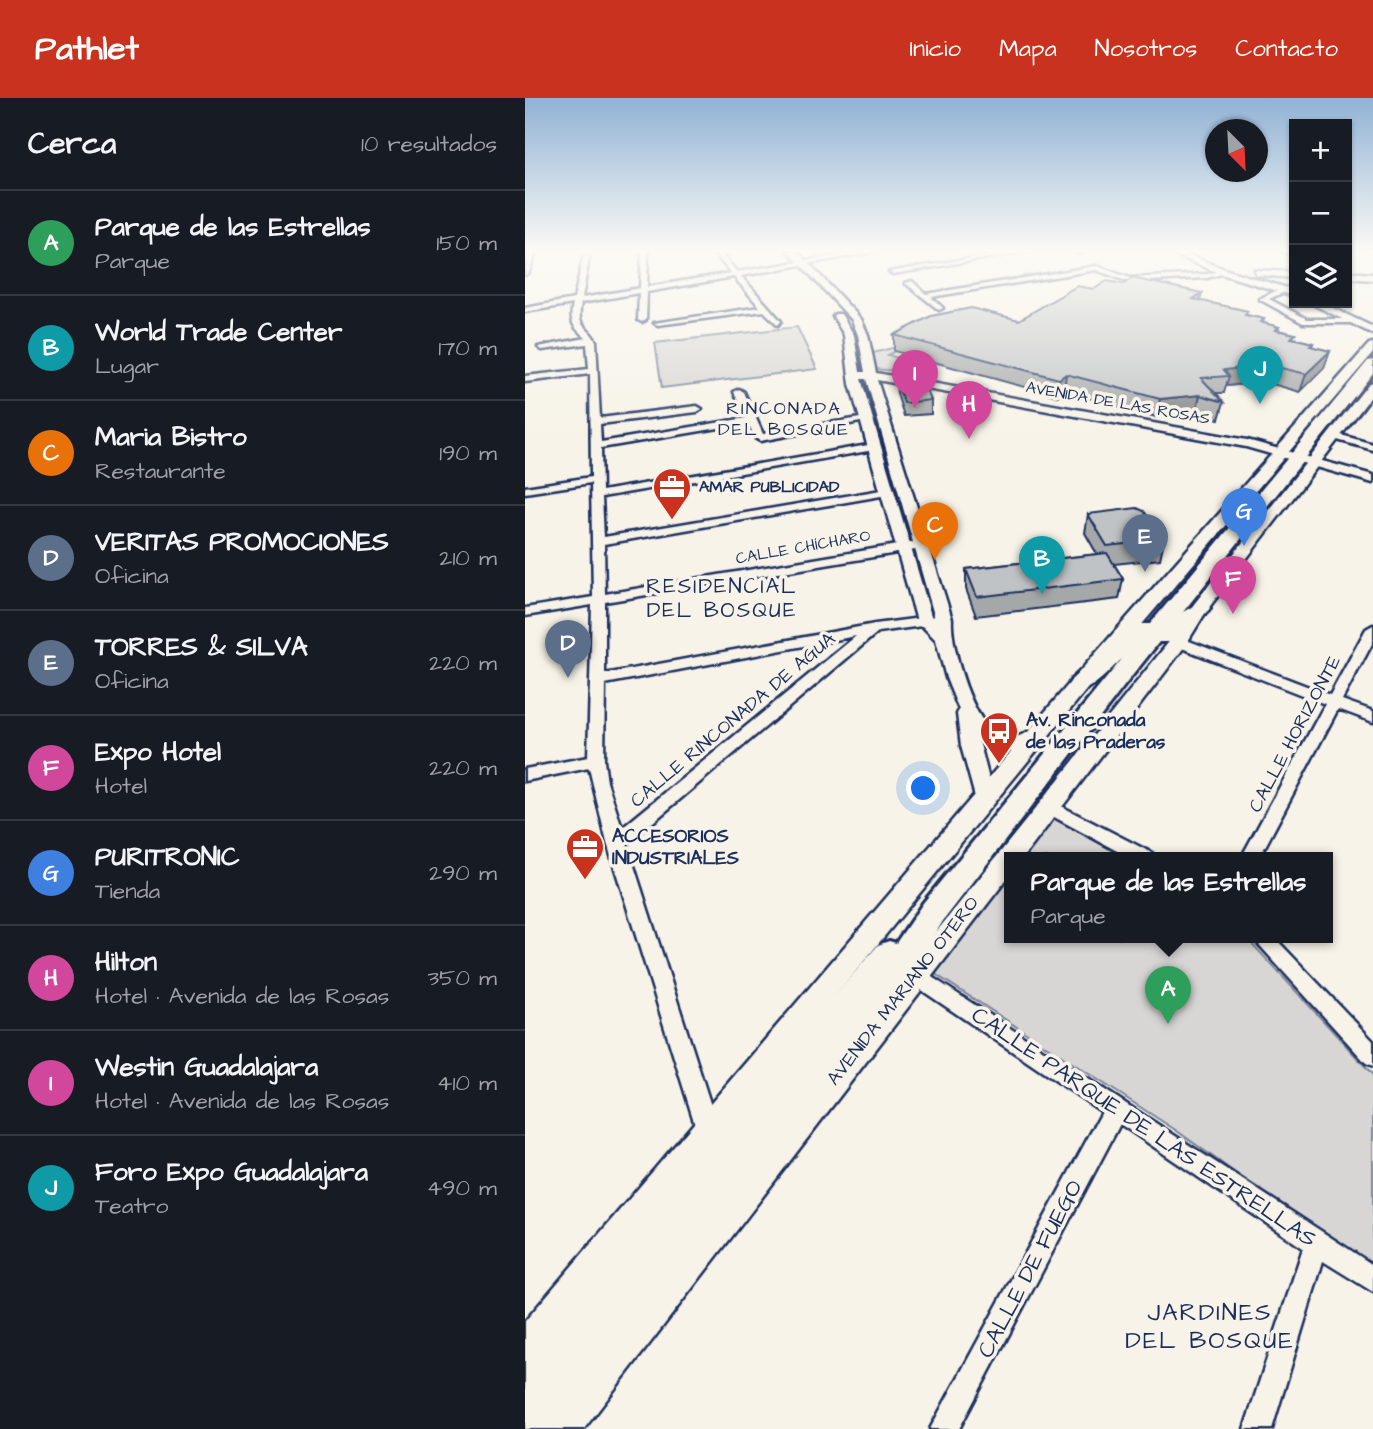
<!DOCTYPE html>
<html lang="es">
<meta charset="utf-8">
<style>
:root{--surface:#171b24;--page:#20242c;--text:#f1f3f6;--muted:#9ea1a6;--line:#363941;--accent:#c8321e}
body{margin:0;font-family:"Architects Daughter",sans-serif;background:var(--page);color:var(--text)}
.controls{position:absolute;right:21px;top:21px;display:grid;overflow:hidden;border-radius:0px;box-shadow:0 2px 5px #0004}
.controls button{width:63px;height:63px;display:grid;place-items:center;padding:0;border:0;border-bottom:2px solid var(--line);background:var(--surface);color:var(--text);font:35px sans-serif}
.compass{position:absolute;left:680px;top:21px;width:63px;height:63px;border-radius:50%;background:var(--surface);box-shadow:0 2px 5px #0004;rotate:156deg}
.you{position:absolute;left:399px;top:691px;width:24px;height:24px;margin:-18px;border:5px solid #fff;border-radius:50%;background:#1a73e8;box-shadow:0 0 0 10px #1a73e833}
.badge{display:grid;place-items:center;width:46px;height:46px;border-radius:50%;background:var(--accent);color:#fff;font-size:23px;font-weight:700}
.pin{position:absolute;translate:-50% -58px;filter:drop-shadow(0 2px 4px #0008)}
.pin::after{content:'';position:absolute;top:37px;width:24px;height:21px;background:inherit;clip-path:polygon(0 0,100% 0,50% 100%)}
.popup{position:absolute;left:479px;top:754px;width:329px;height:91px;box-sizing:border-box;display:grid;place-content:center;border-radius:0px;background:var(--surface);filter:drop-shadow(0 2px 5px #0005);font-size:23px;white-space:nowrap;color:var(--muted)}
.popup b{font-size:26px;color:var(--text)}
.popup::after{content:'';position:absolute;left:50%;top:100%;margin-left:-14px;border:14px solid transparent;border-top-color:var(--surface)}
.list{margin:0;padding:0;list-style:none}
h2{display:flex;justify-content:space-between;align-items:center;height:91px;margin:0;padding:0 28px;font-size:30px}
h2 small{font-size:23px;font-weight:400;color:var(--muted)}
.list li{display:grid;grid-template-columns:46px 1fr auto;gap:21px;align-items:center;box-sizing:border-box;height:105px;padding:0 28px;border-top:2px solid var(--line)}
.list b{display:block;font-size:26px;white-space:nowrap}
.list p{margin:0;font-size:23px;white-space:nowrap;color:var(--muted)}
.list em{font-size:23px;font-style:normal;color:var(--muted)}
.icon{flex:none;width:38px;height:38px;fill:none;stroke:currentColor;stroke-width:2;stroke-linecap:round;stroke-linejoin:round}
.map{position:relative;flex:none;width:848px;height:1331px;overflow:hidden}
header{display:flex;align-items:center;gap:42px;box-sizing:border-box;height:98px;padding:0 35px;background:var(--accent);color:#fff}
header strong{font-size:33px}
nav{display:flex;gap:38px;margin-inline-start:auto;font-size:24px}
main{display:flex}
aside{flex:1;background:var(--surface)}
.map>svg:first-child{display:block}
.green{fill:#d7d6d4;stroke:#798299;stroke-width:2}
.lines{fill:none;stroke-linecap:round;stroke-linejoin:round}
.minor-casing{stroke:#1b2f5e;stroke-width:5}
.tertiary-casing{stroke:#1b2f5e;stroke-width:5}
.secondary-casing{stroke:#1b2f5e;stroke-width:5}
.primary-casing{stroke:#1b2f5e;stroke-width:6}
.minor{fill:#f7f3e8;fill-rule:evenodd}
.tertiary{fill:#f7f3e8;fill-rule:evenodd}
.secondary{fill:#f7f3e8;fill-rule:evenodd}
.primary{fill:#f7f3e8;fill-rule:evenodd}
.wall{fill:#a5a8a9;stroke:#1b2f5e;stroke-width:2}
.shaded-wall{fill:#86888a;stroke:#1b2f5e;stroke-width:2}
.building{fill:#c0c3c5;stroke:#1b2f5e;stroke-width:2}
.labels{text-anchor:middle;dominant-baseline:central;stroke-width:7;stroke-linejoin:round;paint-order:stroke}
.far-street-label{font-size:16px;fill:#1b2f5e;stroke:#f7f3e8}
.far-poi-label{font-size:16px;font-weight:bold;fill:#1b2f5e;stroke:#f7f3e8;text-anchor:start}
.far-neighbourhood-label{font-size:18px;letter-spacing:2px;fill:#1b2f5e;stroke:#f7f3e8}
.street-label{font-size:19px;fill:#1b2f5e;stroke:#f7f3e8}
.poi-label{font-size:19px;font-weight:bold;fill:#1b2f5e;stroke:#f7f3e8;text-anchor:start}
.neighbourhood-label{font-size:21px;letter-spacing:2px;fill:#1b2f5e;stroke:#f7f3e8}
.near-street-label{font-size:23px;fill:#1b2f5e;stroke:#f7f3e8}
.near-neighbourhood-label{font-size:24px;letter-spacing:2px;fill:#1b2f5e;stroke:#f7f3e8}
</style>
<header>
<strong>Pathlet</strong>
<nav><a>Inicio</a><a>Mapa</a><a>Nosotros</a><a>Contacto</a></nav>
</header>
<main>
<aside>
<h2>Cerca<small>10 resultados</small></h2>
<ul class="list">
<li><span class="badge" style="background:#2e9e5b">A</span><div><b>Parque de las Estrellas</b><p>Parque</p></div><em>150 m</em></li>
<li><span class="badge" style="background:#0f9aa8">B</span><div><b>World Trade Center</b><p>Lugar</p></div><em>170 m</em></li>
<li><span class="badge" style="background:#e8710a">C</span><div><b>Maria Bistro</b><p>Restaurante</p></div><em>190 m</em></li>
<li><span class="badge" style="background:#5c6f8a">D</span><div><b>VERITAS PROMOCIONES</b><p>Oficina</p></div><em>210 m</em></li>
<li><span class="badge" style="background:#5c6f8a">E</span><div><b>TORRES &amp; SILVA</b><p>Oficina</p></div><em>220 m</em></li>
<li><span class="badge" style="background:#d1479c">F</span><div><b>Expo Hotel</b><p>Hotel</p></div><em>220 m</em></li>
<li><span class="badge" style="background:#3f7fe0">G</span><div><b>PURITRONIC</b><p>Tienda</p></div><em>290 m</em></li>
<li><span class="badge" style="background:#d1479c">H</span><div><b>Hilton</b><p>Hotel · Avenida de las Rosas</p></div><em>350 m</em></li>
<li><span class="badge" style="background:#d1479c">I</span><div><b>Westin Guadalajara</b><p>Hotel · Avenida de las Rosas</p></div><em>410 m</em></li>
<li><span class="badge" style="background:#0f9aa8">J</span><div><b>Foro Expo Guadalajara</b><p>Teatro</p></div><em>490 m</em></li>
</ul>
</aside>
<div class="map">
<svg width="848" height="1331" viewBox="0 0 848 1331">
<rect width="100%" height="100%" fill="#f7f3e8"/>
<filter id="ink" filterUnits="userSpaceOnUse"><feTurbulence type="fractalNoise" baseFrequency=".0143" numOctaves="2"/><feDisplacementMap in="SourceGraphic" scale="14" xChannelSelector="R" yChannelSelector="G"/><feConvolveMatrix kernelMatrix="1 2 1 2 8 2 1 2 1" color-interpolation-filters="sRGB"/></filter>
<g filter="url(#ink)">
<!-- green -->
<path class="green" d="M272 229 292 271 137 290 130 245Z
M383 246 363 257 404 269 395 275 349 271 348 255Z
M524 717 601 760H492Z
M484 771V840H722L848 977V1166L766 1115 652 1033 407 874Z"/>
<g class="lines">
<defs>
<path id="minor" d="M117 153H123L122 189 206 175 187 153H194L212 174 338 153H353L216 178 256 223 253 227 239 213 133 227 129 225 235 209 209 179 122 194 121 222 117 224 113 222 114 195 56 205C51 231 61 225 71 243L75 320 172 308 177 311 172 314 75 326 76 344 221 320 209 294 214 291 219 294 238 336 341 319 346 322 235 343 230 340 223 325 76 350 77 393 349 346 354 349 349 352 77 399 79 439 362 391 367 394 362 397 79 446 80 496 396 443 402 447 396 451 80 504V576L350 526 419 517 426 521 419 525 353 534 102 746 194 1033 191 1041 183 1044 175 1041 172 1033 82 745 64 670 0 683V671L63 659 67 507 0 518V510L68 499 66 385 0 395V389L66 379 65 276 0 284V278L64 271 62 246 17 252 13 249 61 240C48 229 44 224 48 206L0 214V210L49 201 58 160 61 158 64 160 57 200 115 190ZM331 538 97 730 82 684 79 663 80 586Z
M489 153H505L368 176 364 174Z
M551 153H558V154L555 156Z
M757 153H769V157L758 154Z
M572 168 605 180 682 176 699 172 703 174 682 180 604 184 571 172 406 199 418 210 414 212 380 185 387 183 401 196Z
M757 190 764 192 744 201 782 221H828L832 223 828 225H778L734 201Z
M809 335 848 346V352L805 340V336Z
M848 527V544L817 602 848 613V624L813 611 734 760H716L800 606 649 547 647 544 649 541H659L805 597 841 531Z
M524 702 627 755 630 760H605L518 713 516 708 518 703Z
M728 840H750L848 943V968L841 965Z
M390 868 848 1167V1194L798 1163 747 1331H719L778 1150 595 1026 434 1331H405L577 1014 383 883 380 877 383 871Z"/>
<path id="tertiary" d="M3 153H11L4 174 0 177Z
M263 153H272L336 221 343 237 351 275 722 342 848 377V385L721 349 352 282 427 521C425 548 449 635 480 640 493 642 504 632 516 628L523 630 525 635C510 659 473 657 454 642L469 701 466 706 459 709 452 706 436 648 432 616 434 612 421 580 411 542 392 523 325 286 319 237 308 218 310 216H316L329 237 335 274H340L333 237 327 222ZM336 281H341L411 524 407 521Z
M641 153H653L702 172 769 192V198L696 176Z
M729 172 769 174V180L732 177Z
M822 174 848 176V182L822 180Z
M785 205H797L848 229V236Z"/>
<path id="secondary" d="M848 245V255L562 591 12 1262 0 1267V1223L548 581 844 246Z
M848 284V296L682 512 660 548 498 760H484V778L59 1331H18L23 1318 647 540 669 506 844 285Z"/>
<path id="primary" d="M848 262V275L658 514 675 504 682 506 685 510 682 514 648 544H634L603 583 418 823 382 881 33 1331H0V1263L353 847 364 843 371 845 398 805 597 561C583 573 566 597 547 591L544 586 547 581 611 526H625L843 263Z"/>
</defs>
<!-- minor casing -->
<use href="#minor" class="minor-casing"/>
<!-- tertiary casing -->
<use href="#tertiary" class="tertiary-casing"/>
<!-- secondary casing -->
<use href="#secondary" class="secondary-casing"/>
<!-- primary casing -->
<use href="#primary" class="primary-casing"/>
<!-- minor -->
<use href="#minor" class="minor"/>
<!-- tertiary -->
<use href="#tertiary" class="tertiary"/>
<!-- secondary -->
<use href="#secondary" class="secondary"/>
<!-- primary -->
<use href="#primary" class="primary"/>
</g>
<!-- wall -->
<path class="wall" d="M569 191 675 203 722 217 739 221 738 225 754 229 753 232 770 236 768 240 788 245 787 249 805 253 799 270 775 294 740 284 701 288 699 295H691L699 304 694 321 671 315 631 319 539 293 532 298 369 253V237L494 222Z
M371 283 406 302V316L379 318 372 296Z
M563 416 639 442 635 461 589 466 598 481 594 501 451 518 441 491V471L572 456 560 435Z"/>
<!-- shaded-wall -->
<path class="shaded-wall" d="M677 195 673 211 668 201Z
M805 253 799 270 775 294 781 276Z
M744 267 740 284 701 288 704 278 699 272Z
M541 276 539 293 532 298 534 281Z
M675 297 671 315 631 319 635 301Z"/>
<!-- building -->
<path class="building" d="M607 180 677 195 668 201 723 213 720 217 739 221 735 224 754 229 750 232 770 236 766 240 788 245 785 248 805 253 781 276 744 267 699 272 704 278 676 280 699 304 675 297 635 301 541 276 534 281 369 237 406 218 446 210 494 222 552 188 569 191 582 183 599 186Z
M371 283 399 287 406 302 379 305Z
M612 410 619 413 639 442 582 448 563 416Z
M582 455 598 481 452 499 441 471Z"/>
</g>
<!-- sky -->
<linearGradient id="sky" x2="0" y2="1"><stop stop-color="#90b2d5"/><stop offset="0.45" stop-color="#fbfaf5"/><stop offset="1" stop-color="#fbfaf5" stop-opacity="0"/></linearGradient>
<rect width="848" height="339" fill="url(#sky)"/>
<!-- icons -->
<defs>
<symbol id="office-pin" viewBox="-11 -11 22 30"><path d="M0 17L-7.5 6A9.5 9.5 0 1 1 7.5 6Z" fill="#c8321e" stroke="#f7f3e8"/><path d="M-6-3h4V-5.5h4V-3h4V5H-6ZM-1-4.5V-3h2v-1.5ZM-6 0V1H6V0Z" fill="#fff"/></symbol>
<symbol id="bus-pin" viewBox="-11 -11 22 30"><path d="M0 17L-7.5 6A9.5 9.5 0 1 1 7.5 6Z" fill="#c8321e" stroke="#f7f3e8"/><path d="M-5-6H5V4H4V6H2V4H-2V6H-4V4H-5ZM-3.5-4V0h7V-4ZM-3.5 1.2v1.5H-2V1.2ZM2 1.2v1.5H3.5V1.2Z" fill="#fff"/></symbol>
</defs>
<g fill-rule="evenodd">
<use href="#office-pin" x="125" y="367" width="44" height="60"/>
<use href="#bus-pin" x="452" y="611" width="44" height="60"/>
<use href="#office-pin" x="38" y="727" width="44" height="60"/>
</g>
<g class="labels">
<!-- far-street labels -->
<g class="far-street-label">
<text transform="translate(593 305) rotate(10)">AVENIDA DE LAS ROSAS</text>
<text transform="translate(278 449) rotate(-10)">CALLE CHÍCHARO</text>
</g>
<!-- far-poi labels -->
<g class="far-poi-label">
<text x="174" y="389">AMAR PUBLICIDAD</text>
</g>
<!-- far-neighbourhood labels -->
<g class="far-neighbourhood-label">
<text x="259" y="310">RINCONADA<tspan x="259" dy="21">DEL BOSQUE</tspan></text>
</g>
<!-- street labels -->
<g class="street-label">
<text transform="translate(208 622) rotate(-40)">CALLE RINCONADA DE AGUA</text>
<text transform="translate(770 636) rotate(-62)">CALLE HORIZONTE</text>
<text transform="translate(378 893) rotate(-52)">AVENIDA MARIANO OTERO</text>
</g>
<!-- poi labels -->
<g class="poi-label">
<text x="501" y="622">Av. Rinconada<tspan x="501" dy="22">de las Praderas</tspan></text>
<text x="87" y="738">ACCESORIOS<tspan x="87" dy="22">INDUSTRIALES</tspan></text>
</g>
<!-- neighbourhood labels -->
<g class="neighbourhood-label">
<text x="197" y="488">RESIDENCIAL<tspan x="197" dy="24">DEL BOSQUE</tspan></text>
</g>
<!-- near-street labels -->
<g class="near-street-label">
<text transform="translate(619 1029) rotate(34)">CALLE PARQUE DE LAS ESTRELLAS</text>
<text transform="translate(505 1171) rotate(-62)">CALLE DE FUEGO</text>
</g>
<!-- near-neighbourhood labels -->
<g class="near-neighbourhood-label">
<text x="685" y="1215">JARDINES<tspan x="685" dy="28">DEL BOSQUE</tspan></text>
</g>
</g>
</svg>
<div class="controls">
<button>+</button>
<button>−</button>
<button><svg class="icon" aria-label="layers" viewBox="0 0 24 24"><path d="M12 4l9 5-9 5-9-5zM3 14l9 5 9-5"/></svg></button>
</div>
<svg class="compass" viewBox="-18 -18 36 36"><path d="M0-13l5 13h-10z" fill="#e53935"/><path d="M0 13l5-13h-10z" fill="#9ea1a6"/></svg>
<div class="you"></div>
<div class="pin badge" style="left:643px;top:926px;background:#2e9e5b">A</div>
<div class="popup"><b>Parque de las Estrellas</b>Parque</div>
<div class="pin badge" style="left:517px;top:496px;background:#0f9aa8">B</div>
<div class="pin badge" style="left:410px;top:462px;background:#e8710a">C</div>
<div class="pin badge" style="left:43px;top:580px;background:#5c6f8a">D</div>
<div class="pin badge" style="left:620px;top:474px;background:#5c6f8a">E</div>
<div class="pin badge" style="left:708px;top:516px;background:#d1479c">F</div>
<div class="pin badge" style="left:719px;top:448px;background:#3f7fe0">G</div>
<div class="pin badge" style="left:444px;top:341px;background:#d1479c">H</div>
<div class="pin badge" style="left:390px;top:310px;background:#d1479c">I</div>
<div class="pin badge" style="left:735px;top:306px;background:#0f9aa8">J</div>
</div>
</main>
